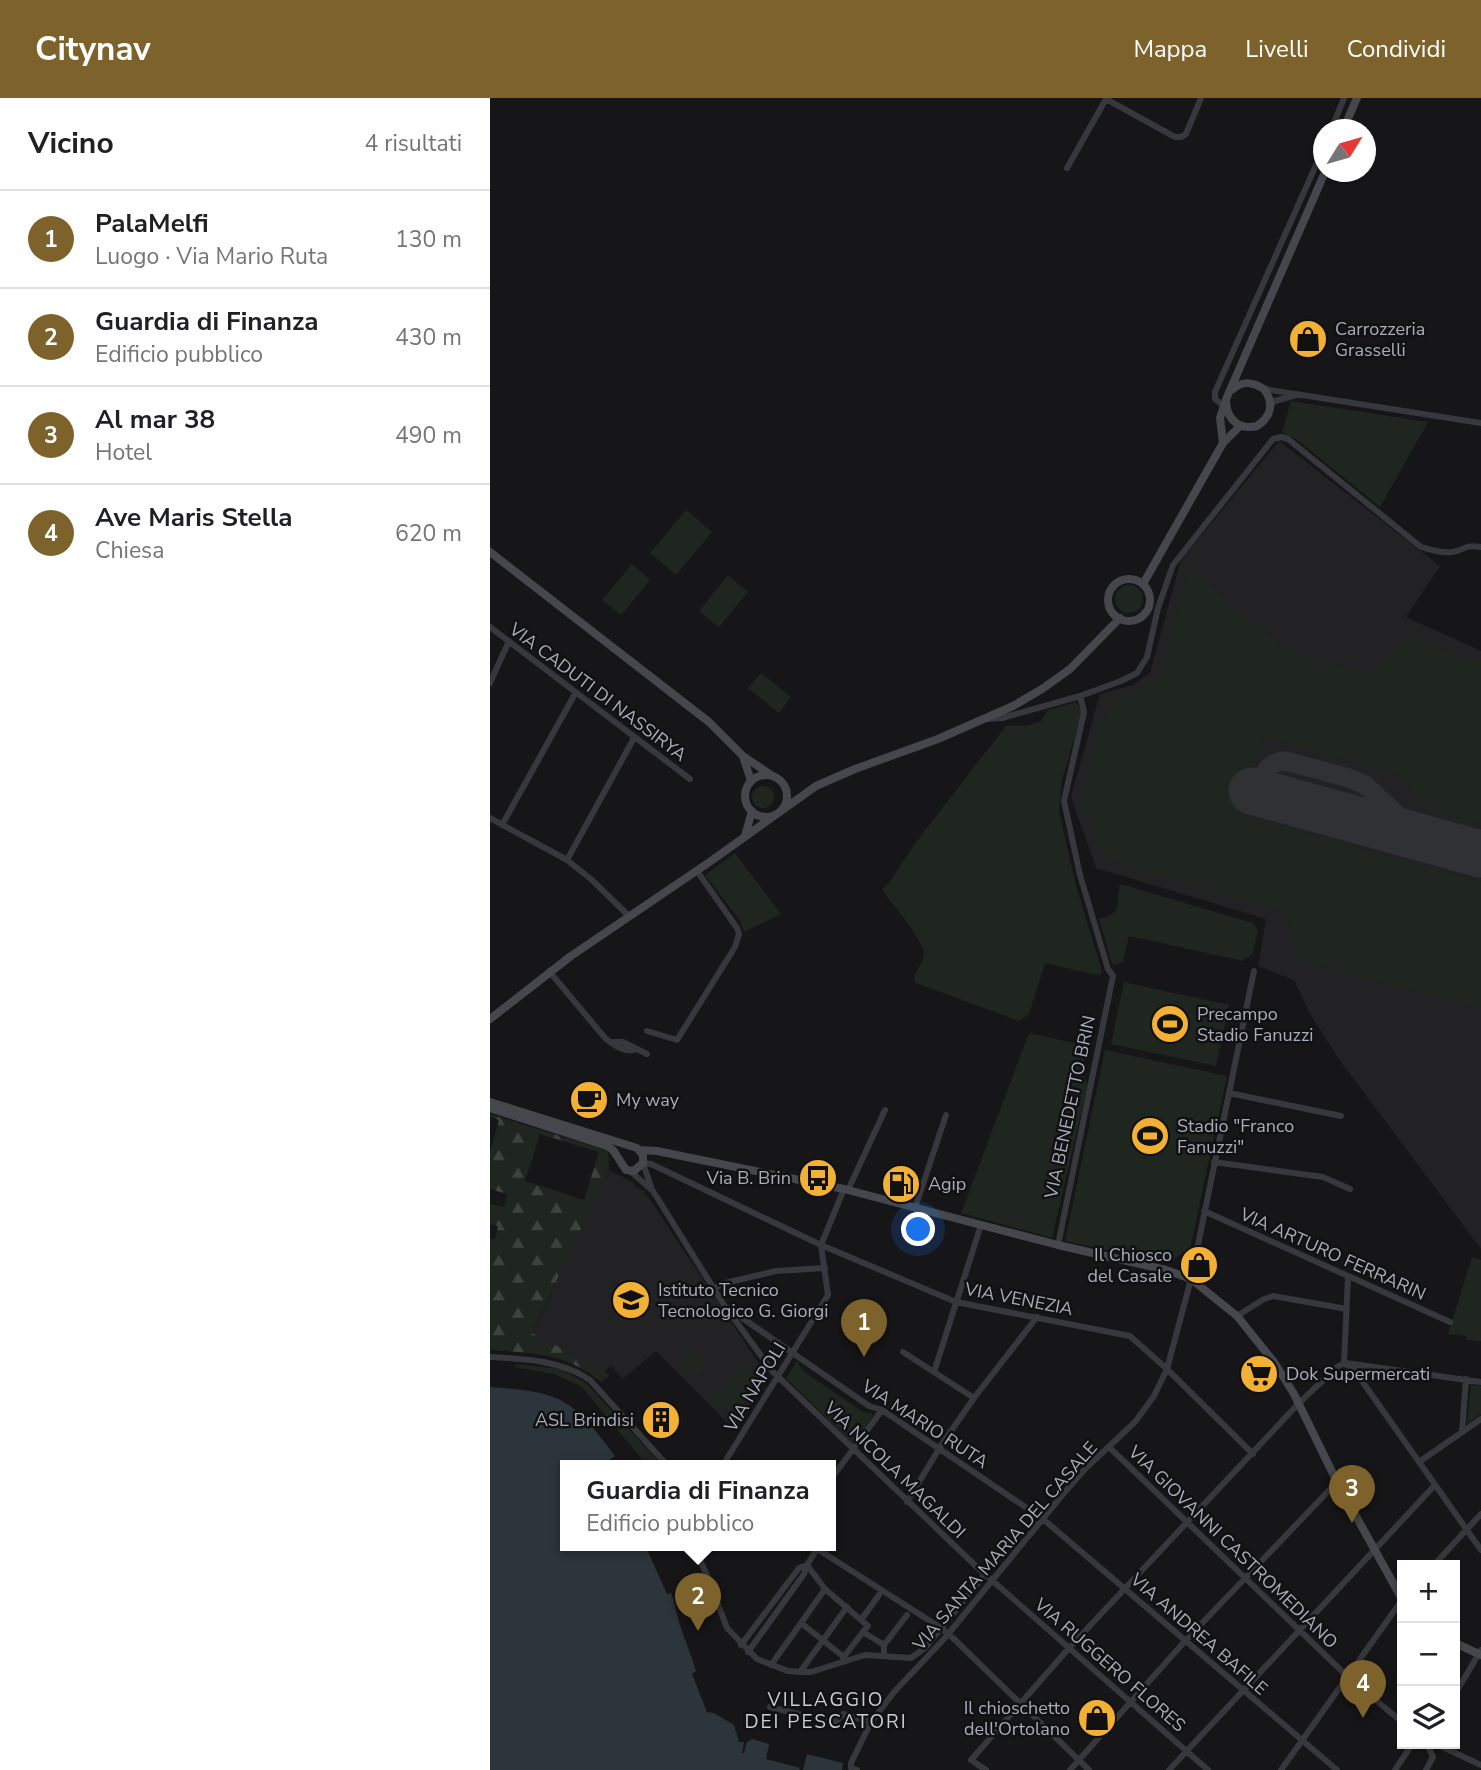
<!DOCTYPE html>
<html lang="it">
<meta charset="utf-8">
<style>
:root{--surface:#fff;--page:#f6f6f6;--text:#202124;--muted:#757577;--line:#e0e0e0;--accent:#7e622b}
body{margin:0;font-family:"Nunito Sans",sans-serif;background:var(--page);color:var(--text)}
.controls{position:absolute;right:21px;bottom:21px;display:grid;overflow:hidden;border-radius:0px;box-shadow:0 2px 5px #0004}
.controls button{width:63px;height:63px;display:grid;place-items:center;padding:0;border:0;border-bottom:2px solid var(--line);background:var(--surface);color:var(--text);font:35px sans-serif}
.compass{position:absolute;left:823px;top:21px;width:63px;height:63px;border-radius:50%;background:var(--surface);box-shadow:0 2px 5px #0004;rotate:53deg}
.you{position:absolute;left:429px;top:1132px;width:24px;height:24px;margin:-18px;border:5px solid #fff;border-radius:50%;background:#1a73e8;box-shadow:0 0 0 10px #1a73e833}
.badge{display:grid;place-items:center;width:46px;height:46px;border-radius:50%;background:var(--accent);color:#fff;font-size:23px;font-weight:700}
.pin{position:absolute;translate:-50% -58px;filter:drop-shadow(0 2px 4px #0008)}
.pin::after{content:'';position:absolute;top:37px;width:24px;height:21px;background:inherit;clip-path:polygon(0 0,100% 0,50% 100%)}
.popup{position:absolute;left:70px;top:1362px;width:276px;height:91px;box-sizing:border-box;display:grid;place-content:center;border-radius:0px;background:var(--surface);filter:drop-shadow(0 2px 5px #0005);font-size:23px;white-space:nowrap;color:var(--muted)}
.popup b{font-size:26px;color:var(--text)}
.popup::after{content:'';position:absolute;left:50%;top:100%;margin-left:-14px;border:14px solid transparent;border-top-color:var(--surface)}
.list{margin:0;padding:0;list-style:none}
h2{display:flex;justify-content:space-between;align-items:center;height:91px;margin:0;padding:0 28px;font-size:30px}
h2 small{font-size:23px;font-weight:400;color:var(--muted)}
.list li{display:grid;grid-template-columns:46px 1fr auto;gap:21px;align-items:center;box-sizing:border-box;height:98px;padding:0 28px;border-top:2px solid var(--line)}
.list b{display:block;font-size:26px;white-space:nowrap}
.list p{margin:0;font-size:23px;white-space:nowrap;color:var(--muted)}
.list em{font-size:23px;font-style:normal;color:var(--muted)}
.icon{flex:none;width:38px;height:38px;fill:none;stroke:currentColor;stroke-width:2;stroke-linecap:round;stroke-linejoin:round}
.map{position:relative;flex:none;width:991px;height:1672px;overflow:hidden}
header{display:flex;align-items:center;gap:42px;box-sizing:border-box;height:98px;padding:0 35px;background:var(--accent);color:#fff}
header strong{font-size:33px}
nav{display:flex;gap:38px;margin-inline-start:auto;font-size:24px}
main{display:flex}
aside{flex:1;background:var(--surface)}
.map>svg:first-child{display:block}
.built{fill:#222225}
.green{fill:#1e261f}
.forest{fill:url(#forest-firs);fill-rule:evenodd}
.water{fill:#2c353c}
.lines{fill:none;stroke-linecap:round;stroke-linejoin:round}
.taxiway{stroke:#303135;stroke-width:19}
.runway{stroke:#303135;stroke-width:47}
.street{stroke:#37383d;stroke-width:6}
.secondary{stroke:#45474d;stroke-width:8}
.street-bridge{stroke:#37383d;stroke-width:6}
.labels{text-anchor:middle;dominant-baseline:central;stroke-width:5;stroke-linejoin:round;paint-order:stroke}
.poi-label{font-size:18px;fill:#a8adb8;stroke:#111113;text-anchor:start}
.street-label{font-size:18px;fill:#a8adb8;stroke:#111113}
.neighbourhood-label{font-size:19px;letter-spacing:2px;fill:#c9ccd4;stroke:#111113}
</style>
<header>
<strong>Citynav</strong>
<nav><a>Mappa</a><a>Livelli</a><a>Condividi</a></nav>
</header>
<main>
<aside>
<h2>Vicino<small>4 risultati</small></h2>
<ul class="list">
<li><span class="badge">1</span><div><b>PalaMelfi</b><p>Luogo · Via Mario Ruta</p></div><em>130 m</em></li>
<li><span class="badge">2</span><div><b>Guardia di Finanza</b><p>Edificio pubblico</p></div><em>430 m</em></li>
<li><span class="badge">3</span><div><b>Al mar 38</b><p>Hotel</p></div><em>490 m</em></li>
<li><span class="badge">4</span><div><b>Ave Maris Stella</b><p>Chiesa</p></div><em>620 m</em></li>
</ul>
</aside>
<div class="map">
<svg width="991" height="1672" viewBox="0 0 991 1672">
<defs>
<pattern id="forest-firs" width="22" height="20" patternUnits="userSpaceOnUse" patternTransform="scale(1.75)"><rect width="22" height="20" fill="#1e261f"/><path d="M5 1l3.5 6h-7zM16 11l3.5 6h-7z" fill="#3c433d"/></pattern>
</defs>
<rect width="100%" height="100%" fill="#161618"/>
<!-- built -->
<path class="built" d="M789 343 950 468 916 519 991 553V1151L848 960 819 914 804 882 768 868 776 821 606 770 581 699 610 596 643 587 660 575 691 462Z
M118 1072 143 1084 145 1089 155 1093 154 1097 159 1100 277 1278 245 1332 166 1253 133 1281 121 1268 115 1273 42 1236Z"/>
<!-- green -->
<path class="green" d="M801 303 938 324 890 409 806 341 792 335Z
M196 412 222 434 186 477 160 455Z
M142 466 160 482 131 517 112 502Z
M699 469 792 548 839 566 874 573 884 571 911 540 921 537 979 562H991V726L939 712 906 676 774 639 766 665 761 664 746 715 991 784V912L809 862 797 816 614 761 593 703 595 687 617 611 626 601 651 592 670 577Z
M238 477 258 494 229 529 209 513Z
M625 501a14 14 0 1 1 28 0a14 14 0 1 1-28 0Z
M271 575 301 599 289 615 258 590Z
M586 604 592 614 572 682 569 714 586 788 612 873 610 877 602 876 555 865 539 916 529 923 426 885 424 881C426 872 434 863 434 856 435 844 401 804 392 792L401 782 426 744 516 628H535L550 624 558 612Z
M262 699a11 11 0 1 1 22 0a11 11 0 1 1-22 0Z
M245 755 291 816 254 834 250 823 215 777Z
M630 786 763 825 768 832 763 855 753 863 639 838 633 864 626 867 622 866 609 821C635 816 625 804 630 786Z
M634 884 739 907 726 968 621 946Z
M539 935 598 948 591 974 598 986 562 1140 471 1115Z
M615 952 737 978 700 1151 677 1165 575 1143Z
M982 1159 991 1162V1243L976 1242V1238L958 1236Z
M200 1251 217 1268 206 1279 189 1262Z
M307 1263 313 1273 373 1314 382 1315 383 1318 363 1346 296 1280Z
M25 1266 71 1271 96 1285 172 1367H157L91 1288 64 1276 25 1269Z
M253 1266 271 1284 239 1315 222 1298Z
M981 1286 991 1288V1316L977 1326Z"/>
<!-- forest -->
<path class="forest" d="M0 1016 118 1053 119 1071 42 1235 115 1273 119 1278 111 1284C77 1255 42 1255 0 1252V1141H5L8 1128 0 1126V1106L14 1109 17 1096 0 1091V1054L9 1022 0 1019ZM50 1036 109 1054 94 1102 35 1083Z"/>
<!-- water -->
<path class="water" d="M0 1289C72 1294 82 1300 125 1358L112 1367H75V1447H155L177 1496 181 1495C185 1505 186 1514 189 1524 194 1541 201 1556 206 1573L202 1576 217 1614 224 1615 244 1627 249 1644H254L252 1655H254L257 1644 262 1641 279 1646 276 1661 310 1670 309 1672H0Z
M317 1656 353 1665 352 1672H313Z"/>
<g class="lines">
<!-- taxiway -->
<path class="taxiway" d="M786 700C767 685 772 664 796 663L859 680 875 687 933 741"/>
<!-- runway -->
<path class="runway" d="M762 693 991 756"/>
<!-- street -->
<path class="street" d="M841 32 854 0
M577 70 616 1 685 39H691L696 36 711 0
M774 291 991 325
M781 307 785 303 806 297
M734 308 725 301V294L834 49
M0 529 200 681
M0 585 19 543
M497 621 512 620 590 598 631 583 647 575 657 559 668 510 683 467 783 341 791 339 798 341 931 449C941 452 951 455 962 454 976 452 974 446 991 449
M0 720 77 762 102 782 139 818
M12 727 86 594
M77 762 144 640
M59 873 115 940C124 947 135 956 147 951
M157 933 187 942 245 849 249 836 247 830 207 773
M121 944H133L157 956
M739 995 851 1018
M724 1064 833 1079 860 1091
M140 1073 163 1093 234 1207 283 1274 488 1470 718 1672
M162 1092 153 1065 161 1066 331 1147 466 1204 640 1238 677 1271 763 1356
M358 1092 395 1012
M425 1110 456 1017
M714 1113 960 1224
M331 1147 354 1091
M568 1147 623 878 618 871 590 777 574 703 594 614 590 598
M224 1191 231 1186 286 1173 335 1170
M238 1210 379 1308 392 1312 553 1421 847 1672
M747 1218 774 1201 783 1198 857 1211
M413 1254 484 1300
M0 1259C35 1261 71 1262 100 1282L177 1367
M854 1265 865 1273 991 1452
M854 1265 858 1179
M856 1265 991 1284
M444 1274 491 1127
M972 1334 976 1281
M619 1349 857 1578 912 1624
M929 1364 991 1321
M233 1367 338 1197 331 1147
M341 1381 392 1312
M417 1404 452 1346 484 1300 547 1219
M203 1447 216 1475 237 1530 267 1561 298 1573 310 1574H321L375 1557 421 1560 435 1550 495 1476
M321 1447 451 1530
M317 1467 335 1491 378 1528 373 1534
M944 1467 991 1416
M371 1522 389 1497
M311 1525 335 1491
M464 1541 599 1672
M251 1547 309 1470 317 1467
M394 1547 417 1517
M258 1554 314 1476 317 1467 327 1451
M353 1560 373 1534 394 1547V1557
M281 1567 311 1525 354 1559
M310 1574 357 1509
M965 1596 991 1552
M280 1609 339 1624 347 1623 353 1616 381 1624
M946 1646 991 1667
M367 1672 361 1670V1665L381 1624 404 1594 454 1541 574 1395 596 1370 645 1324 664 1298 677 1271 701 1181 764 873
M496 1672 481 1662 579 1550 809 1305 847 1269 854 1265
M580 1672 695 1543 847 1384
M679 1672 945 1387
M791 1672 912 1502
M905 1672 921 1648 925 1646
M936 1672 943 1659 937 1646"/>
<!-- secondary -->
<path class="secondary" d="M853 32 867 0
M736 305C738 323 750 332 767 328 782 318 784 305 774 291 763 284 753 282 743 291
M733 345 750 328
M0 454 219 624 253 658 281 677
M618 502a21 21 0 1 1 42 0a21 21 0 1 1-42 0Z
M653 486 733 345 730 320 737 299 835 74
M253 658 261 683
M255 698a21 21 0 1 1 42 0a21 21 0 1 1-42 0Z
M255 738 262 713
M0 921 81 858 221 763 326 688 365 671 448 641 523 608 552 591 580 571 630 520
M0 1004 147 1050 153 1057V1065L144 1073 136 1072 123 1052 117 1048 0 1010
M150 1052 167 1053 354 1091 568 1147 676 1172 701 1181 747 1218 784 1264 804 1296 847 1384 912 1501
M965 1545 991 1557"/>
<!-- street-bridge -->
<path class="street-bridge" d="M451 1530 464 1541"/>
</g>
<!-- icons -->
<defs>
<symbol id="shop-disc" viewBox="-11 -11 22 22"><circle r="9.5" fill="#f2b134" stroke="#111113"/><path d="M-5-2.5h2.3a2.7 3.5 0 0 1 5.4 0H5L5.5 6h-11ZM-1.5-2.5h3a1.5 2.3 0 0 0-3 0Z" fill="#111"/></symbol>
<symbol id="stadium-disc" viewBox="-11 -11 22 22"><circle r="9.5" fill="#f2b134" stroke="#111113"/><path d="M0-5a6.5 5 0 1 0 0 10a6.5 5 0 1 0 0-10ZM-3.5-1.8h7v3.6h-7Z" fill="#111"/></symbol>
<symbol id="cafe-disc" viewBox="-11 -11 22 22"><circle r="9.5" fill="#f2b134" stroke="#111113"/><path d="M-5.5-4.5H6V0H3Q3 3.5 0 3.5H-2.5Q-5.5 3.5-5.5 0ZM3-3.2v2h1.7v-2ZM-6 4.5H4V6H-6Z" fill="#111"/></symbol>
<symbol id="bus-disc" viewBox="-11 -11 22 22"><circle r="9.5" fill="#f2b134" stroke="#111113"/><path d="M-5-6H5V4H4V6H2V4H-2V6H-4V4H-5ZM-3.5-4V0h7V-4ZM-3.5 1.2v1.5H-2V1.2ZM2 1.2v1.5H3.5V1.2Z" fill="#111"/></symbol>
<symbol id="fuel-disc" viewBox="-11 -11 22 22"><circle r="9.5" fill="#f2b134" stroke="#111113"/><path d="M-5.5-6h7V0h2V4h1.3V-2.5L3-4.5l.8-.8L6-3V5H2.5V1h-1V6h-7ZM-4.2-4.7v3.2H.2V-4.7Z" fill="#111"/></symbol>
<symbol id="school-disc" viewBox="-11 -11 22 22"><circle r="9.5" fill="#f2b134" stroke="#111113"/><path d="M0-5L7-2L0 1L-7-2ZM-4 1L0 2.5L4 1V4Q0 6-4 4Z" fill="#111"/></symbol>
<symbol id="supermarket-disc" viewBox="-11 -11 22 22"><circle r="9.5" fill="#f2b134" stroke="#111113"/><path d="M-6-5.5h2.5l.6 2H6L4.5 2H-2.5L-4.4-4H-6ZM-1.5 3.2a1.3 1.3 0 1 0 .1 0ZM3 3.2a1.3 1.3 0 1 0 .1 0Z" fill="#111"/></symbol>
<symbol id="building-disc" viewBox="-11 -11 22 22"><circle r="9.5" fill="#f2b134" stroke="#111113"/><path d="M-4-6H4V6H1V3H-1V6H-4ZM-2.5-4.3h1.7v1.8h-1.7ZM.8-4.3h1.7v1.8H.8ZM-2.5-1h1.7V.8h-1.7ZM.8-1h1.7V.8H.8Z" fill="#111"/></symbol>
</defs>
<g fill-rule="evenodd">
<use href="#shop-disc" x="796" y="219" width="44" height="44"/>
<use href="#stadium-disc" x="658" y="904" width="44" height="44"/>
<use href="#cafe-disc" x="77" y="980" width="44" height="44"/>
<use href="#stadium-disc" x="638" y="1016" width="44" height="44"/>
<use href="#bus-disc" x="306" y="1058" width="44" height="44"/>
<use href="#fuel-disc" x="389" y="1064" width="44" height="44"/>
<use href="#shop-disc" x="687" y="1145" width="44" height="44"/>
<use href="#school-disc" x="119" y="1180" width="44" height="44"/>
<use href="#supermarket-disc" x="747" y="1254" width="44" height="44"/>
<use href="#building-disc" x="149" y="1300" width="44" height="44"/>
<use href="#shop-disc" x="585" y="1598" width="44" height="44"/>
</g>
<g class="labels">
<!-- poi labels -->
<g class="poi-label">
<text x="845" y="231">Carrozzeria<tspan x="845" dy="21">Grasselli</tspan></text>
<text x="707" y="916">Precampo<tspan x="707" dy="21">Stadio Fanuzzi</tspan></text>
<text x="126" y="1002">My way</text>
<text x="687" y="1028">Stadio "Franco<tspan x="687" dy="21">Fanuzzi"</tspan></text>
<text x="301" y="1080" text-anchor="end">Via B. Brin</text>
<text x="438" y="1086">Agip</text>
<text x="682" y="1157" text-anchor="end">Il Chiosco<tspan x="682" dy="21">del Casale</tspan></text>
<text x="168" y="1192">Istituto Tecnico<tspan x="168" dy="21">Tecnologico G. Giorgi</tspan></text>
<text x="796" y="1276">Dok Supermercati</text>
<text x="144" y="1322" text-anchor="end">ASL Brindisi</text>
<text x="580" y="1610" text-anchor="end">Il chioschetto<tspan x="580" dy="21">dell'Ortolano</tspan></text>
</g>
<!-- street labels -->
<g class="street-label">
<text transform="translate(108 594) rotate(37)">VIA CADUTI DI NASSIRYA</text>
<text transform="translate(580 1009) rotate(-78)">VIA BENEDETTO BRIN</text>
<text transform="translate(843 1156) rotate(24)">VIA ARTURO FERRARIN</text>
<text transform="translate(529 1201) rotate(11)">VIA VENEZIA</text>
<text transform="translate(265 1289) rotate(-59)">VIA NAPOLI</text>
<text transform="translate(435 1326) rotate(33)">VIA MARIO RUTA</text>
<text transform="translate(405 1372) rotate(44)">VIA NICOLA MAGALDI</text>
<text transform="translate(515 1448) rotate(-49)">VIA SANTA MARIA DEL CASALE</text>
<text transform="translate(743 1449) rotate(44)">VIA GIOVANNI CASTROMEDIANO</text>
<text transform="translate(709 1536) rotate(41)">VIA ANDREA BAFILE</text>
<text transform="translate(620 1567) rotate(41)">VIA RUGGERO FLORES</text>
</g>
<!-- neighbourhood labels -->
<g class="neighbourhood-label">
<text x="336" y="1602">VILLAGGIO<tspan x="336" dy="22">DEI PESCATORI</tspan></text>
</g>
</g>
</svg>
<div class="controls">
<button>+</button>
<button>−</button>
<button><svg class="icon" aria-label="layers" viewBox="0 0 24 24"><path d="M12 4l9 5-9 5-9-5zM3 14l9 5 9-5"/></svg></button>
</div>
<svg class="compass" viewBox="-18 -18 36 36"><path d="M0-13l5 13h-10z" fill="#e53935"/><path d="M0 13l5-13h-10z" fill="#757577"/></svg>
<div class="you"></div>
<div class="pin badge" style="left:374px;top:1259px">1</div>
<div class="pin badge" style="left:208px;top:1533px">2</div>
<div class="popup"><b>Guardia di Finanza</b>Edificio pubblico</div>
<div class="pin badge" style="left:862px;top:1425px">3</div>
<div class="pin badge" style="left:873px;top:1620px">4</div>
</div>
</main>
